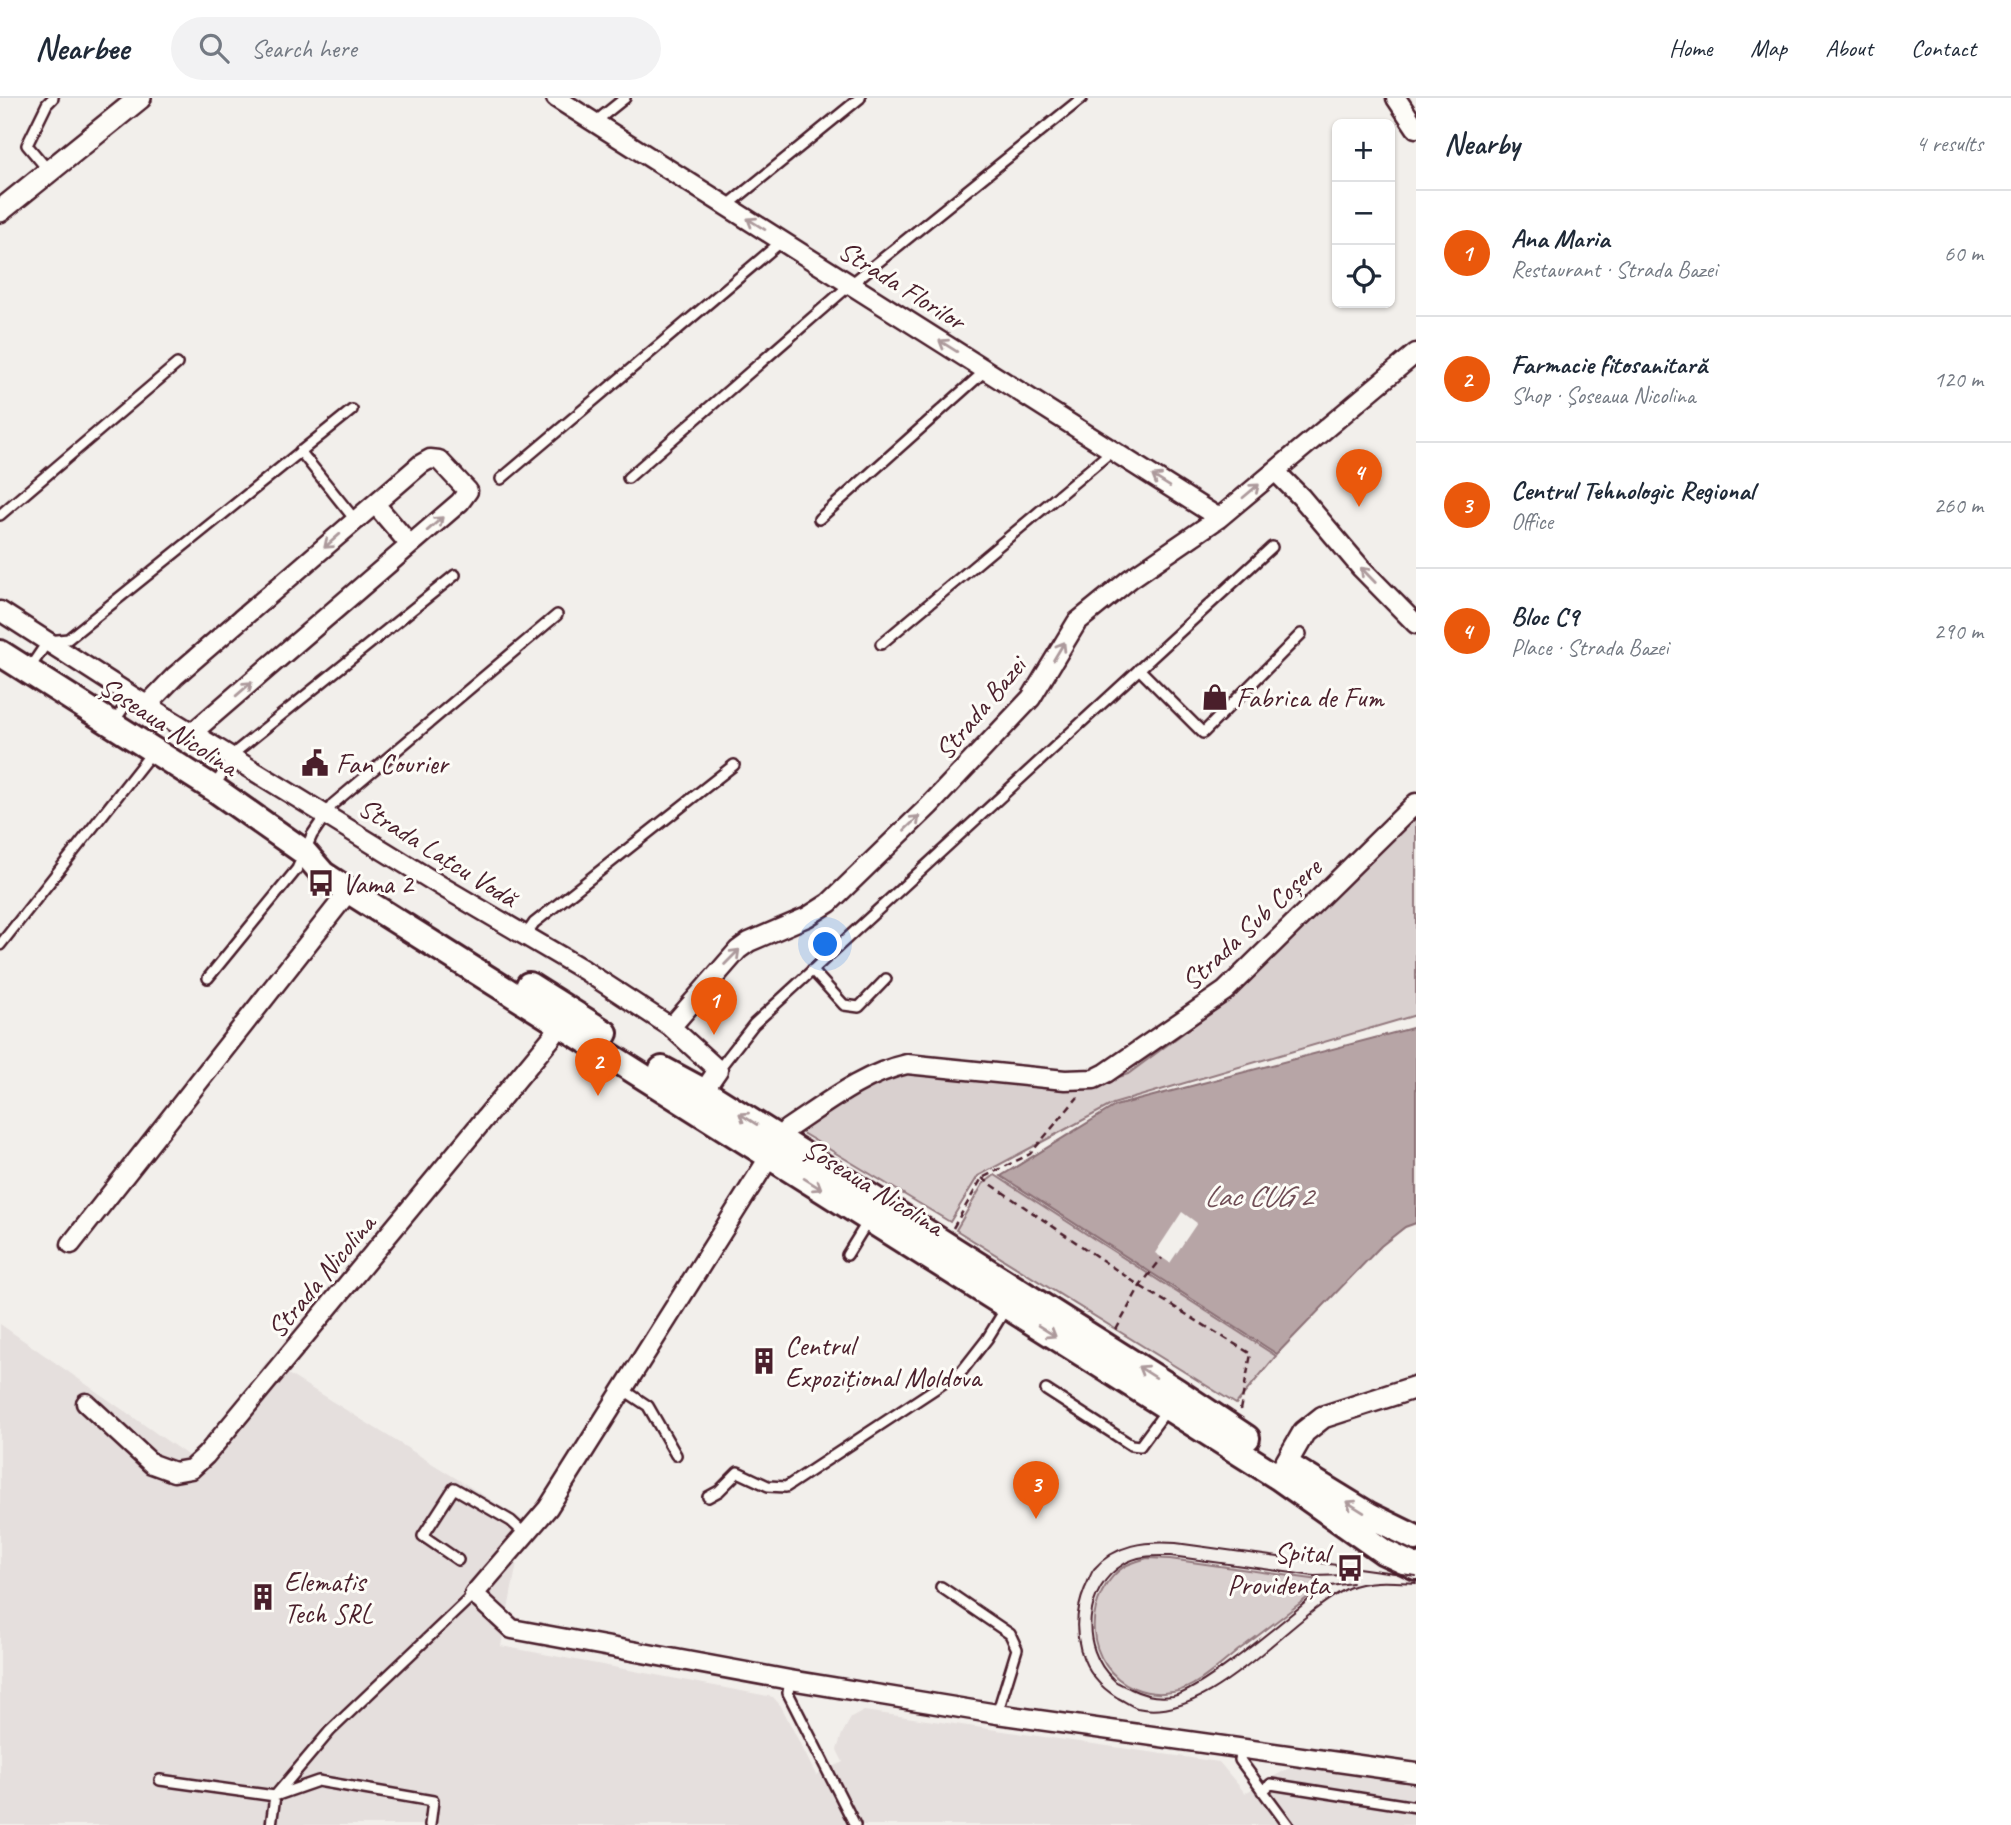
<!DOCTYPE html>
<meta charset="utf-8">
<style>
:root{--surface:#fff;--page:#f2f2f3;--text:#1f2937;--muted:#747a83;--line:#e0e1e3;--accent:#ea580c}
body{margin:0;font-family:Caveat,sans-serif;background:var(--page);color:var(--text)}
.controls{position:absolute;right:21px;top:21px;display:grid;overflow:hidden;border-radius:10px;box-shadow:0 2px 5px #0004}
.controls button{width:63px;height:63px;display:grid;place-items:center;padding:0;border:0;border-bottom:2px solid var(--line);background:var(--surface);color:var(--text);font:35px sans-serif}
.you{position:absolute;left:826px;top:847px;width:24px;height:24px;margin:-18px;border:5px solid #fff;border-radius:50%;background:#1a73e8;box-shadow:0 0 0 10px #1a73e833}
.badge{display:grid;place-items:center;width:46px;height:46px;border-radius:50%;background:var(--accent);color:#fff;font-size:23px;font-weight:700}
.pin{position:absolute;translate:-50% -58px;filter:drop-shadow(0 2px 4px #0008)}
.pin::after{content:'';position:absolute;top:37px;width:24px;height:21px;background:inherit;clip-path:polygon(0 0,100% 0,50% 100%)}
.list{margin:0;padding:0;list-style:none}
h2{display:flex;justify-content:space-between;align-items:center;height:91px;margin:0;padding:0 28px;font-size:30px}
h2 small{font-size:23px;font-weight:400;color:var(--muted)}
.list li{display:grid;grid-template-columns:46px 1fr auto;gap:21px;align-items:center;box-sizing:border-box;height:126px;padding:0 28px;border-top:2px solid var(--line)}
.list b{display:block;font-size:26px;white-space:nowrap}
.list p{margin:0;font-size:23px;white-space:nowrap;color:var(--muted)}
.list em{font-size:23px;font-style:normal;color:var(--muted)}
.icon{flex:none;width:38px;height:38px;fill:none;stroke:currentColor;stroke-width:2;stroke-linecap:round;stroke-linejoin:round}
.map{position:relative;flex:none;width:1416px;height:1727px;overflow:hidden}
header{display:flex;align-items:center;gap:42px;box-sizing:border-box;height:98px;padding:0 35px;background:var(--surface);border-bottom:2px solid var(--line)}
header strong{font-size:33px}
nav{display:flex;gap:38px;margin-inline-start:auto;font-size:24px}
.search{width:490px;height:63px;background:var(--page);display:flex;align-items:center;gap:18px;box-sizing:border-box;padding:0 24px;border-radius:38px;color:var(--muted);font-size:26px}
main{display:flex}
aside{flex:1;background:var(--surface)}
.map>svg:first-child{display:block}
.built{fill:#e5dfdd}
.green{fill:#d9d0cf;stroke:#92787d;stroke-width:2}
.water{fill:#b7a5a6;stroke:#8b6f75;stroke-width:2}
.pier{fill:#f2efeb}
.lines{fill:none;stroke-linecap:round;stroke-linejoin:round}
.service-casing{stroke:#4a1f2b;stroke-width:14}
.minor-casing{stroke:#4a1f2b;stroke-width:23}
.tertiary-casing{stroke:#4a1f2b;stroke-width:26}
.secondary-casing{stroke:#4a1f2b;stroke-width:30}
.path{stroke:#4a1f2b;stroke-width:2.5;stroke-dasharray:7 5;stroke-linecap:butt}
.service{stroke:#fdfcf7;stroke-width:9}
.minor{stroke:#fdfcf7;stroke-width:18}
.tertiary{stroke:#fdfcf7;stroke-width:21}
.secondary{stroke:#fdfcf7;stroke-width:24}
.tram{stroke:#4a1f2b;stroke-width:2}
.oneway{stroke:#ac999b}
.labels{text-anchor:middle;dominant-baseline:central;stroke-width:6;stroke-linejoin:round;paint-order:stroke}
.street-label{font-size:28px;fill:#4a1f2b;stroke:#fdfcf7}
.poi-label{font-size:28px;fill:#4a1f2b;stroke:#fdfcf7;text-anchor:start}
.water-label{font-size:30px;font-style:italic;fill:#704e56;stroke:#fdfcf7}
</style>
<header>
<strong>Nearbee</strong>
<div class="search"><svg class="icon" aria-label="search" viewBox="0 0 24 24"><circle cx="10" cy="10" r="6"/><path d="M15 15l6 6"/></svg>Search here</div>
<nav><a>Home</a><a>Map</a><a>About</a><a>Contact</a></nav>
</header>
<main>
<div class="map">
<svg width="1416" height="1727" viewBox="0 0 1416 1727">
<rect width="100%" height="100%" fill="#f2efeb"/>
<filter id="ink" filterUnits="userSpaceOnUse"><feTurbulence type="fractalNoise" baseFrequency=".0143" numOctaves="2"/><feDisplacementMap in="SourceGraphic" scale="14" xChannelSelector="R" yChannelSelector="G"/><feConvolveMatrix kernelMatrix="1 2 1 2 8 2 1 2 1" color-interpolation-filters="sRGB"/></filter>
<g filter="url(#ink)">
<!-- built -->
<path class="built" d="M0 1226 193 1361 267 1263 525 1423 501 1548 773 1599 781 1608 816 1677 843 1664 837 1652 842 1636 851 1620 864 1613 1219 1664 1245 1695 1296 1666 1416 1685V1727H0Z"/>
<!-- green -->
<path class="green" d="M1416 719V917L1113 1006 978 1078 950 1124 799 1033 857 995 902 973 1091 988 1128 976 1221 907Z
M995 1077 1276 1258 1236 1306 956 1132 983 1086Z
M1147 1460 1170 1461 1319 1482 1321 1489C1294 1510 1267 1531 1240 1551 1222 1565 1195 1591 1173 1594 1114 1604 1076 1545 1102 1494 1107 1484 1117 1472 1127 1467 1133 1464 1141 1462 1147 1460Z"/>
<!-- water -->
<path class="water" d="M1416 929V1125L1405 1129 1381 1148 1277 1256 1001 1078 1115 1008Z"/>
<!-- pier -->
<path class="pier" d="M1182 1114 1197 1125 1170 1165 1155 1155Z"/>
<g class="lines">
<defs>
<path id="service" d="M595 24 625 0
M48 72 27 47 47 6 53 0
M727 108 860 0
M300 353 356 423
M628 380 851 186 1082 0
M501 381 782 143
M0 417 177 266
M819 421 986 272
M881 546 1113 352
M29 571 48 543 68 541 352 312
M1139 571 1203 635 1301 536
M113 625 132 598
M213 690 238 652 455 477
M525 838 534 825 734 667
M0 847 153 653
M812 872 844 907 859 909 886 881
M208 880 297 771 312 737 333 706 557 517
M718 972 754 926 1272 449
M847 1157 868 1123
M624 1292 648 1308 676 1357
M1046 1292 1131 1347 1140 1348 1168 1310
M708 1399 719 1393 738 1374 768 1388 786 1389 962 1273 987 1241 1006 1210
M458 1462 423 1438 454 1390 511 1423 526 1437
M941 1489 1010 1536 1017 1551 997 1616
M790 1582 788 1595 855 1727
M1242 1651 1240 1662 1288 1727
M160 1682 275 1698 318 1683 433 1703 430 1727
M1262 1693 1271 1686 1416 1709
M271 1727 275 1698 330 1633 474 1496"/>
<path id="minor" d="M556 0 1219 420
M1396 0 1416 30
M1275 373 1301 399 1361 470 1416 526
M375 406 410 447
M0 513 132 598 446 791 584 872 671 929 718 972 698 1001
M147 607 175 578 421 366 430 361 439 362 468 393 460 404 192 635
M1416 705 1225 893 1106 975 1094 981 1065 982 907 966C862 976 825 1006 787 1031L548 1410 474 1496 512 1531 790 1582 997 1616 1416 1675
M671 929 738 852 749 844 807 819 829 805 929 708 1031 600 1077 524 1130 481 1219 420 1416 255
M71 1146 349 793
M86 1305 152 1366 174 1374 191 1371 206 1357 553 938 566 919"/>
<path id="tertiary" d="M0 113 140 0
M1278 1379 1304 1334 1323 1319 1416 1289"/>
<path id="secondary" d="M0 555 213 690 304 754 323 776 349 793 1278 1379 1384 1454 1416 1469
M529 887 605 935
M662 971 703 993 781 1042 1178 1294 1247 1340
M1289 1368 1369 1417 1416 1440"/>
</defs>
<!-- service casing -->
<use href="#service" class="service-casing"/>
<!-- minor casing -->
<use href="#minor" class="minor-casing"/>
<!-- tertiary casing -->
<use href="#tertiary" class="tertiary-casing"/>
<!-- secondary casing -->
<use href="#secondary" class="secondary-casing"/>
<!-- path -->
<path class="path" d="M982 1080 1140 1188 1251 1256 1240 1312
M953 1130 982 1080 1030 1056 1078 999
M1116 1232 1140 1188 1162 1160"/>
<!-- service -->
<use href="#service" class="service"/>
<!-- minor -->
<use href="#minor" class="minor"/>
<!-- tertiary -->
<use href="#tertiary" class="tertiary"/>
<!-- secondary -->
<use href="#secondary" class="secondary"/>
<!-- tram -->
<path class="tram" d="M1348 1477 1314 1478 1171 1458C1154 1458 1138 1457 1124 1466 1084 1490 1079 1549 1113 1581 1117 1586 1125 1588 1131 1591 1143 1597 1159 1600 1173 1598 1201 1593 1286 1520 1312 1499L1331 1488 1352 1485
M1416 1478 1176 1445C1145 1443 1115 1446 1094 1471 1090 1476 1088 1485 1085 1490 1068 1531 1079 1577 1118 1600 1124 1603 1131 1608 1137 1610 1209 1627 1288 1520 1348 1490 1368 1481 1395 1484 1416 1485"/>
</g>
<!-- one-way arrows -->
<defs><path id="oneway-shaft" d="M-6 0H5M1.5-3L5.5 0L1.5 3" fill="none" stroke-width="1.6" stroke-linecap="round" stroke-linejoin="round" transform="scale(1.75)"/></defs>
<g class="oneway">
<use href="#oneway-shaft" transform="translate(756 126) rotate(-148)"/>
<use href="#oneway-shaft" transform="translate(948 248) rotate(-148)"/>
<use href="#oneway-shaft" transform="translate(1161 383) rotate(-148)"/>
<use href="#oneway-shaft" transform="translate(1251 393) rotate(-40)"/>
<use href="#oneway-shaft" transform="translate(435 426) rotate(-41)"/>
<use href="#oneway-shaft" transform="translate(332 443) rotate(139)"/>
<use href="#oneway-shaft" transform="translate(1368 477) rotate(-134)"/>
<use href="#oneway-shaft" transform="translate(1059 553) rotate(-59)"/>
<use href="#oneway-shaft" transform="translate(244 591) rotate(-41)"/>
<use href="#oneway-shaft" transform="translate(912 725) rotate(-44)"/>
<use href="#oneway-shaft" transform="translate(732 859) rotate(-45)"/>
<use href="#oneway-shaft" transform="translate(748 1021) rotate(-148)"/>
<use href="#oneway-shaft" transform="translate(813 1086) rotate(32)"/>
<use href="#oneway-shaft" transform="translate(1047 1233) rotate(32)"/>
<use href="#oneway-shaft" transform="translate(1147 1274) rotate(-148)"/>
<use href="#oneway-shaft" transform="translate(1355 1409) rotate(-148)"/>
</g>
</g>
<!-- icons -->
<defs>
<symbol id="shop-bare" viewBox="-9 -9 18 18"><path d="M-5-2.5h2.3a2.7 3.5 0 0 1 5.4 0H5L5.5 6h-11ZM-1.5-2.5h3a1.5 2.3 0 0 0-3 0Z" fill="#4a1f2b" stroke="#fdfcf7" stroke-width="2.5" paint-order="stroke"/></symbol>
<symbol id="civic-bare" viewBox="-9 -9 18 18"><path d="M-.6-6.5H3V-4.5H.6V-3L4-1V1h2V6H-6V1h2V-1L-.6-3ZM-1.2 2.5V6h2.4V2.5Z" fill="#4a1f2b" stroke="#fdfcf7" stroke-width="2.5" paint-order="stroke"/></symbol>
<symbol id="bus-bare" viewBox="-9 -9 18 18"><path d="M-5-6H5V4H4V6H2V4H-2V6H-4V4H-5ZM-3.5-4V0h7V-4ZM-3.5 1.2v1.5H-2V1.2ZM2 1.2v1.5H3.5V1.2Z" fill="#4a1f2b" stroke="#fdfcf7" stroke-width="2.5" paint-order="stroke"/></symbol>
<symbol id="building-bare" viewBox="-9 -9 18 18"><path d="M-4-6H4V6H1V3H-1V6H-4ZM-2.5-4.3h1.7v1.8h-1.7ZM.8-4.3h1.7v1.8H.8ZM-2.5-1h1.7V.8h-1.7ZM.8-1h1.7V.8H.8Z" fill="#4a1f2b" stroke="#fdfcf7" stroke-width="2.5" paint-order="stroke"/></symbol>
</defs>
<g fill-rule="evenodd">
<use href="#shop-bare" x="1196" y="580" width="38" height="38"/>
<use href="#civic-bare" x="296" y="646" width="38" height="38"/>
<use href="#bus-bare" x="302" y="766" width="38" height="38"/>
<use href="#building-bare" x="745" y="1244" width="38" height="38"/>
<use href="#bus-bare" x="1331" y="1451" width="38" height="38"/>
<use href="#building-bare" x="244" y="1480" width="38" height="38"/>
</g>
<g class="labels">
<!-- street labels -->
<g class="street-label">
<text transform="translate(902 187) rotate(32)">Strada Florilor</text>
<text transform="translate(980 610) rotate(-50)">Strada Bazei</text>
<text transform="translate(169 628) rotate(33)">Șoseaua Nicolina</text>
<text transform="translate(438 754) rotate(32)">Strada Lațcu Vodă</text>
<text transform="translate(1251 826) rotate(-43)">Strada Sub Coșere</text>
<text transform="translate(874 1089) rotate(32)">Șoseaua Nicolina</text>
<text transform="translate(321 1178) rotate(-50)">Strada Nicolina</text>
</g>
<!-- poi labels -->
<g class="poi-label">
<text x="1236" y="599">Fabrica de Fum</text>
<text x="336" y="665">Fan Courier</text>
<text x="342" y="785">Vama 2</text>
<text x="785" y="1247">Centrul<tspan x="785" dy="32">Expozițional Moldova</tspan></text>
<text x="1329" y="1454" text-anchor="end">Spital<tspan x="1329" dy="32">Providența</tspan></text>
<text x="284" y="1483">Elematis<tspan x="284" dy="32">Tech SRL</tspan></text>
</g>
<!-- water labels -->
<g class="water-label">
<text x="1258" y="1098">Lac CUG 2</text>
</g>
</g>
</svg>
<div class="controls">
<button>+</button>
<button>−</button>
<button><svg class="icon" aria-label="locate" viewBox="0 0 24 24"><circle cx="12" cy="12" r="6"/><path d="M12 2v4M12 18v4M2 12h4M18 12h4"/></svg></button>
</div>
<div class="you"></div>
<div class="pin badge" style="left:714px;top:937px">1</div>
<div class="pin badge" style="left:598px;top:998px">2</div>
<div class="pin badge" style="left:1036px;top:1421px">3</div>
<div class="pin badge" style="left:1359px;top:409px">4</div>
</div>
<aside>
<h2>Nearby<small>4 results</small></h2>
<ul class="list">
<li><span class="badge">1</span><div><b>Ana Maria</b><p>Restaurant · Strada Bazei</p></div><em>60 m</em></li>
<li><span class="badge">2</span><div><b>Farmacie fitosanitară</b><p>Shop · Șoseaua Nicolina</p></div><em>120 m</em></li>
<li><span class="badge">3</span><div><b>Centrul Tehnologic Regional</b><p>Office</p></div><em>260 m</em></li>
<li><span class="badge">4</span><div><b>Bloc C9</b><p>Place · Strada Bazei</p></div><em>290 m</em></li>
</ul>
</aside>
</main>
